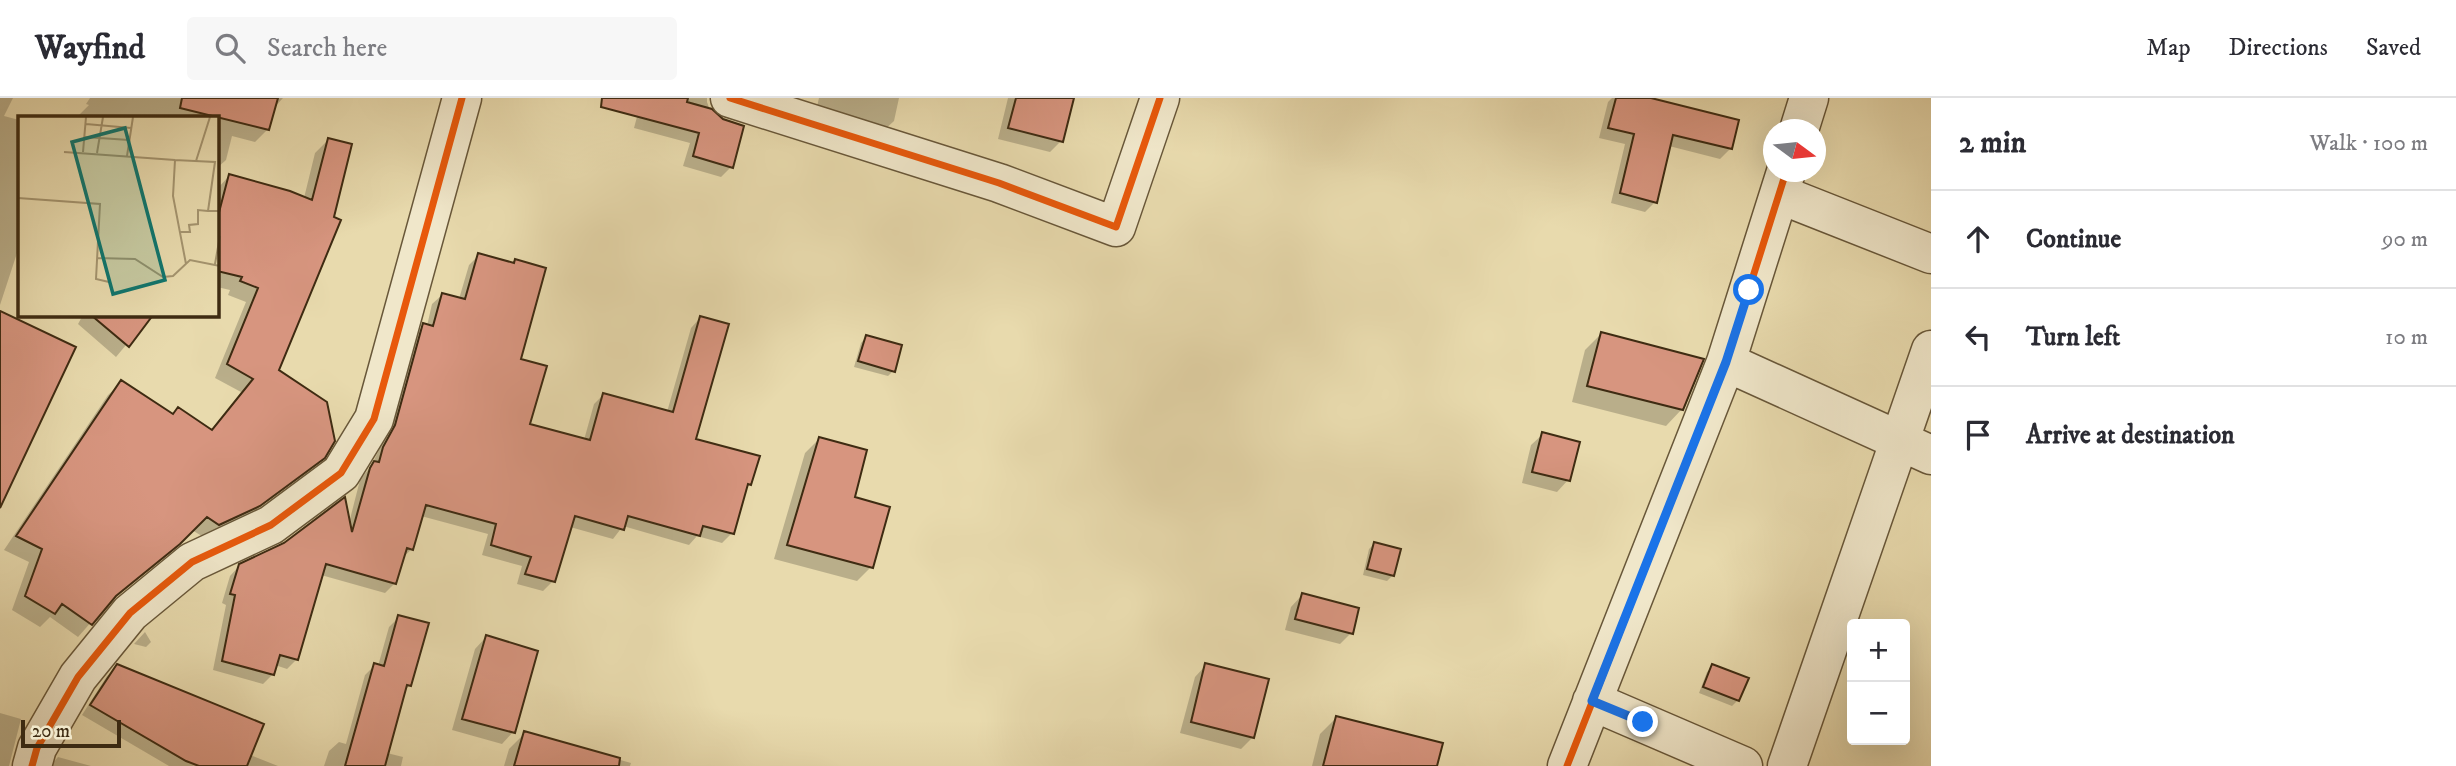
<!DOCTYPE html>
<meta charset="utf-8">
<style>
:root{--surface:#fff;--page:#f7f7f7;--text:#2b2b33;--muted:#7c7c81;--line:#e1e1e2}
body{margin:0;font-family:"IM FELL DW Pica",serif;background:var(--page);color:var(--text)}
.controls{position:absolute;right:21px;bottom:21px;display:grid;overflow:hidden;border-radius:7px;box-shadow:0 7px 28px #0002}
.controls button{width:63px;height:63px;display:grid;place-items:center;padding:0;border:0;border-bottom:2px solid var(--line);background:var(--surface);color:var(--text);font:35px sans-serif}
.compass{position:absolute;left:1763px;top:21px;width:63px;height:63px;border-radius:50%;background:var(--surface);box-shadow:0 7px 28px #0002;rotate:105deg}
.scale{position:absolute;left:21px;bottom:18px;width:100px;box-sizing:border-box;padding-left:7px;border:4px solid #3e2b12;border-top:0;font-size:19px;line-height:24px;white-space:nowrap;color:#3e2b12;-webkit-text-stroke:5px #f0e7ca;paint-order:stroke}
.stop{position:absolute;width:21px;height:21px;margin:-16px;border:5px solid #1a73e8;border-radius:50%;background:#fff}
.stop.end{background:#1a73e8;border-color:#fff;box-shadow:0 2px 7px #0008}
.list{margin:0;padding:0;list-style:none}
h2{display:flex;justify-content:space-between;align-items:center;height:91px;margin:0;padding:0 28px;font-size:30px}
h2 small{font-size:23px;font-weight:400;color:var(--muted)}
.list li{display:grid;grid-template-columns:46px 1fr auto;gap:21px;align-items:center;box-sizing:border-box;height:98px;padding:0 28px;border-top:2px solid var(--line)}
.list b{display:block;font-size:26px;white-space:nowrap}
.list em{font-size:23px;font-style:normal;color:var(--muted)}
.icon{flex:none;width:38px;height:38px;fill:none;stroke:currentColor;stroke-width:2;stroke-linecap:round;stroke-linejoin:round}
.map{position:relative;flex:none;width:1931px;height:668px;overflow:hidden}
header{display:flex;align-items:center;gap:42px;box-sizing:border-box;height:98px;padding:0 35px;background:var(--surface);border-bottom:2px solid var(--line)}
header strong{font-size:33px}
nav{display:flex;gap:38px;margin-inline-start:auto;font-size:24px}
.search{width:490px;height:63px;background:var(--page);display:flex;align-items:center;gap:18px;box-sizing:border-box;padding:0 24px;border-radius:7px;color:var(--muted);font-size:26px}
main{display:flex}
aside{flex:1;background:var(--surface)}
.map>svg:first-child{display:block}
.shadow{fill:#0003}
.building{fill:#d7957f;stroke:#3e2b12;stroke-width:2}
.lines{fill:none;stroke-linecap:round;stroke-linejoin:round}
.street-casing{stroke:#685739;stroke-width:41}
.street{stroke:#f0e7ca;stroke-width:38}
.cycleway-casing{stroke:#f0e7ca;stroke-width:11}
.cycleway{stroke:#e8590c;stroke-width:7}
.route{stroke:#1a73e8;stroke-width:9}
.inset-road{fill:none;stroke:#a4946f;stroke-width:2}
.view{fill:#0f766e;fill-opacity:0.15;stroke:#0f766e;stroke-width:3.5}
.inset-edge{fill:none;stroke:#3e2b12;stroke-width:3.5}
</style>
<header>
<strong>Wayfind</strong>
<div class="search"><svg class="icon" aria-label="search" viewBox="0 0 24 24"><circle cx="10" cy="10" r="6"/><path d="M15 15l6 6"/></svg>Search here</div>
<nav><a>Map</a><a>Directions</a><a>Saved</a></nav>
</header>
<main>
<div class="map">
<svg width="1931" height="668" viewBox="0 0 1931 668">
<rect width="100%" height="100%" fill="#e8daad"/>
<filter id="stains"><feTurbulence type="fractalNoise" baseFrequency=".00286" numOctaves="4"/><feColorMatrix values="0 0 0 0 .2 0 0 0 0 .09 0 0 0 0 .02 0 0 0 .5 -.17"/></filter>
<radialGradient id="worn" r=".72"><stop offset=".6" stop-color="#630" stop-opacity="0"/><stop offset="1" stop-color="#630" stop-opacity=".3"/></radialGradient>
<!-- shadow -->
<path class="shadow" d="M0 0H13L4 18 19 22V149L0 207Z
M90 0H283L273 11 268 31 255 44 232 38 226 62 217 70V19H77L89 7 86 6Z
M642 0H707V4L731 69 721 79 683 68 690 45 634 30Z
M819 0H899L894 23 882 34 815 17Z
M1008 0H1068L1061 43 1050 54 998 41Z
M1612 0H1645L1730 51 1720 61 1669 48 1655 104 1645 114 1611 105 1625 46 1599 40 1608 4Z
M328 42 277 273 323 359 309 373 244 421 205 440 192 432 165 459 108 505 78 539 50 519 40 529 12 512 29 464 4 452 108 297 122 284 172 318 210 333 241 294 215 280 246 204 228 197 230 192 217 189V91L229 78 304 100 315 55Z
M479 157 512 166 515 163 519 262 528 328 584 342 594 306 604 296 667 314 691 230 700 220 694 342 750 386 744 391 732 435 722 445 697 438 689 447 623 428 613 441 570 429 553 483 543 493 517 486 522 468 482 457 488 436 421 418 412 451 402 460 395 485 385 495 321 477 297 561 287 571 275 567 273 576 263 586 213 572 226 507 222 505 230 478 240 467 349 425 360 382 371 368 386 338 414 237 424 227 427 228 432 206 442 197 459 201 469 167Z
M83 217H151L116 259 78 226Z
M1601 236 1682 311 1666 328 1572 304 1585 252Z
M866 239 893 273 888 278 854 269 861 245Z
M1543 336 1568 382 1557 394 1522 385 1531 347Z
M819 341 853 400 871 469 857 483 774 461 805 355Z
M1374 446 1393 477 1387 483 1363 477 1369 451Z
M1302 497 1351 535 1340 546 1285 532 1291 509Z
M399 519 410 587 404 593 387 655 403 659 401 668H324L329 653 339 644 346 646 365 577 375 567 378 568 389 529Z
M145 534 151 544 146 549 134 546Z
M486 539 513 634 502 646 452 632 475 551Z
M1206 567 1253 639 1241 651 1180 635 1195 579Z
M117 568 250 657 278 668H169L82 617 107 578Z
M1713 568 1738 602 1732 608 1699 595 1707 574Z
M0 615 21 621 9 668H0Z
M1336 620 1435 668H1312L1320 636Z
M525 635 631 665 630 668H504L509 651Z
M58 659 91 668H50Z"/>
<!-- building -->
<path class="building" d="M182 0H278L269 32 180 10Z
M602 0H688L687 4 712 11 723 21 744 28 733 70 693 58 699 35 601 9Z
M1016 0H1074L1063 44 1008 30Z
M1616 0H1651L1739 22 1732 51 1673 37 1657 105 1620 95 1634 36 1608 30Z
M328 40 352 46 334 119 341 122 279 272 327 304 335 343 325 360 260 408 219 427 207 419 180 446 116 498 92 527 62 506 55 516 25 498 42 451 16 438 121 282 173 316 178 309 212 332 253 281 227 266 258 190 240 183 242 179 217 173V122L229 76 290 93 312 102Z
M478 155 514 165 515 161 546 170 521 261 547 268 530 326 590 342 603 295 673 314 700 218 729 226 696 341 760 358 751 387 748 386 734 436 703 428 700 438 628 418 624 432 575 418 555 484 525 476 531 459 491 447 496 426 426 407 413 452 407 450 396 486 326 466 298 562 280 557 274 577 222 563 235 497 230 496 239 466 284 445 345 399 352 434 370 370 374 363 379 364 383 349 395 327 423 225 433 228 442 195 465 201Z
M0 213 76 249 0 410Z
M91 217H153L129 249Z
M1601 234 1704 261 1683 312 1587 288Z
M866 237 902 247 895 274 858 263Z
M1542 334 1580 344 1570 383 1532 374Z
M819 339 867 352 855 399 890 409 873 470 787 447Z
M1374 444 1401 451 1394 478 1367 471Z
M1302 495 1359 510 1353 536 1295 521Z
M398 517 429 525 411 588 407 587 385 668H345L374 565 384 568Z
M486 537 538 553 515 635 462 621Z
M1205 565 1269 581 1254 640 1191 624Z
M117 566 264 626 247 668H199L186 663 90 607Z
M1712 566 1749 580 1739 603 1703 589Z
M1336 618 1443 645 1437 668H1323Z
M524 633 620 660 619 668H514Z"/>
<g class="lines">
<defs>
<path id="street" d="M730 0 999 85 1116 129 1160 0
M1799 32 1809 0
M1779 96 1931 156
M1726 264 1931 357
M1592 603 1743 668
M32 668 37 650 78 579 130 515 192 464 271 427 341 375 374 321 462 0
M1567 668 1726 264 1786 74
M1787 668 1931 252"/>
</defs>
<!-- street casing -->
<use href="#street" class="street-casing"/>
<!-- street -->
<use href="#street" class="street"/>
<defs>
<path id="cycleway" d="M730 0 999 85 1116 129 1160 0
M32 668 37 650 78 579 130 515 192 464 271 427 341 375 374 321 462 0
M1567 668 1726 264 1786 74"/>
</defs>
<!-- cycleway casing -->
<use href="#cycleway" class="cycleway-casing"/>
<!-- cycleway -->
<use href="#cycleway" class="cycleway"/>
</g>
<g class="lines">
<!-- route -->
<path class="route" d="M1643 624 1592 603 1726 264 1749 192"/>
</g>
<!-- overview -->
<g transform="translate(18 18)">
<rect width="201" height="201" fill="#e8daad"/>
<path class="inset-road" d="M68 8 113 12M67 21 111 24M46 36 157 44M65 36 68 1M79 37 85 1M109 40 115 1M178 45 192 1M0 82 82 88 78 163 91 166M161 116H172L171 109 180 108V94L190 95M79 142 117 143 145 161 155 160 172 144 202 150M168 148 155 80 157 44 197 46 190 95H202M197 148 202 120"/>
<path class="view" d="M107 12 147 164 95 178 54 26Z"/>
<rect width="201" height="201" class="inset-edge"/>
</g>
<rect width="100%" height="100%" filter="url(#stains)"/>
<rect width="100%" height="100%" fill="url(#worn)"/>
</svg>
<div class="controls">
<button>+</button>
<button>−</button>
</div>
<svg class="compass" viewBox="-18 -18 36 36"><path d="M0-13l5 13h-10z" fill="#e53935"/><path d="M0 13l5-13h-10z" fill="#7c7c81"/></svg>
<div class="scale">20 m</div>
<div class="stop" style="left:1749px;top:192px"></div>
<div class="stop end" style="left:1643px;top:624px"></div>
</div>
<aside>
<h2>2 min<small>Walk · 100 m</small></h2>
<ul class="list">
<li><svg class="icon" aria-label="ahead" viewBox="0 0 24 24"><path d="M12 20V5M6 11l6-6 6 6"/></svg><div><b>Continue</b></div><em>90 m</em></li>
<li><svg class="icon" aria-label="left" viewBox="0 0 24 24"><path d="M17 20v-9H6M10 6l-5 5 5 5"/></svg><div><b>Turn left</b></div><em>10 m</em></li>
<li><svg class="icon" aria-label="arrive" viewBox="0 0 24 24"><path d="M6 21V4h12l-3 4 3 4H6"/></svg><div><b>Arrive at destination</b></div></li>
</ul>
</aside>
</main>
